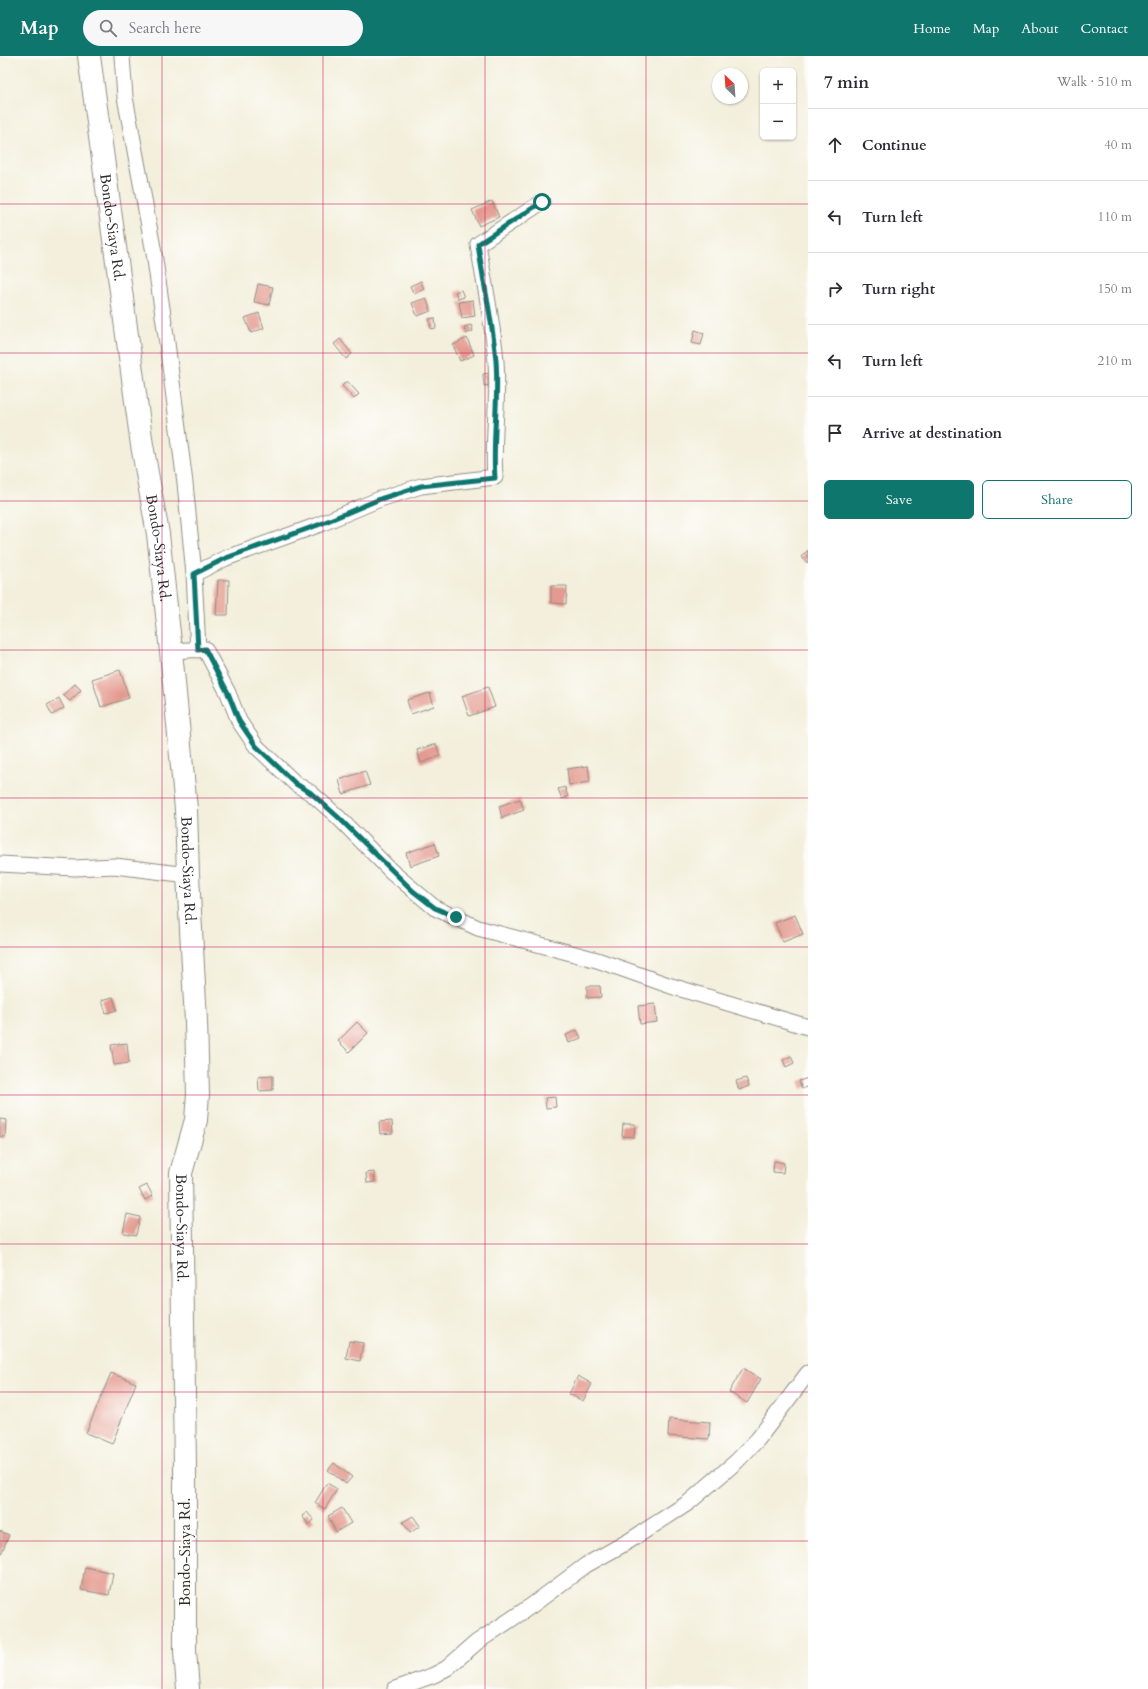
<!DOCTYPE html>
<meta charset="utf-8">
<style>
:root{--surface:#fff;--page:#f7f7f7;--text:#2b2b33;--muted:#7c7c81;--line:#e1e1e2;--accent:#0f766e}
body{margin:0;font-family:Cardo,serif;background:var(--page);color:var(--text)}
.controls{position:absolute;right:12px;top:12px;display:grid;overflow:hidden;border-radius:6px;box-shadow:0 1px 3px #0004}
.controls button{width:36px;height:36px;display:grid;place-items:center;padding:0;border:0;border-bottom:1px solid var(--line);background:var(--surface);color:var(--text);font:20px sans-serif}
.compass{position:absolute;left:712px;top:12px;width:36px;height:36px;border-radius:50%;background:var(--surface);box-shadow:0 1px 3px #0004;rotate:335deg}
.stop{position:absolute;width:12px;height:12px;margin:-9px;border:3px solid #0f766e;border-radius:50%;background:#fff}
.stop.end{background:#0f766e;border-color:#fff;box-shadow:0 1px 4px #0008}
.list{margin:0;padding:0;list-style:none}
h2{display:flex;justify-content:space-between;align-items:center;height:52px;margin:0;padding:0 16px;font-size:17px}
h2 small{font-size:13px;font-weight:400;color:var(--muted)}
.list li{display:grid;grid-template-columns:26px 1fr auto;gap:12px;align-items:center;box-sizing:border-box;height:72px;padding:0 16px;border-top:1px solid var(--line)}
.list b{display:block;font-size:15px;white-space:nowrap}
.list em{font-size:13px;font-style:normal;color:var(--muted)}
.actions{display:flex;gap:8px;padding:12px 16px}
.actions a{flex:1;padding:9px 0;border:1px solid var(--accent);border-radius:6px;text-align:center;font-size:14px;color:var(--accent)}
.actions .main{background:var(--accent);color:#fff}
.icon{flex:none;width:22px;height:22px;fill:none;stroke:currentColor;stroke-width:2;stroke-linecap:round;stroke-linejoin:round}
.map{position:relative;flex:none;width:808px;height:1633px;overflow:hidden}
header{display:flex;align-items:center;gap:24px;box-sizing:border-box;height:56px;padding:0 20px;background:var(--accent);color:#fff}
header strong{font-size:19px}
nav{display:flex;gap:22px;margin-inline-start:auto;font-size:14px}
.search{width:280px;height:36px;background:var(--page);display:flex;align-items:center;gap:10px;box-sizing:border-box;padding:0 14px;border-radius:22px;color:var(--muted);font-size:15px}
main{display:flex}
aside{flex:1;background:var(--surface)}
.map>svg:first-child{display:block}
.building{fill:#e49a90}
.lines{fill:none;stroke-linecap:round;stroke-linejoin:round}
.street-casing{stroke:#8f8d84;stroke-width:17}
.highway-casing{stroke:#8f8d84;stroke-width:24}
.street{stroke:#fff;stroke-width:15}
.highway{stroke:#fff;stroke-width:22}
.route{stroke:#0f766e;stroke-width:5}
.grid{fill:none;stroke:#c2185b;stroke-width:1;stroke-opacity:0.55}
.labels{text-anchor:middle;dominant-baseline:central;stroke-width:3.5;stroke-linejoin:round;paint-order:stroke}
.street-label{font-size:15px;fill:#2b2b2b;stroke:#fdfcf7}
</style>
<header>
<strong>Map</strong>
<div class="search"><svg class="icon" aria-label="search" viewBox="0 0 24 24"><circle cx="10" cy="10" r="6"/><path d="M15 15l6 6"/></svg>Search here</div>
<nav><a>Home</a><a>Map</a><a>About</a><a>Contact</a></nav>
</header>
<main>
<div class="map">
<svg width="808" height="1633" viewBox="0 0 808 1633">
<rect width="100%" height="100%" fill="#fdfcf7"/>
<filter id="ink" filterUnits="userSpaceOnUse"><feTurbulence type="fractalNoise" baseFrequency=".025" numOctaves="2"/><feDisplacementMap in="SourceGraphic" scale="8" xChannelSelector="R" yChannelSelector="G"/><feConvolveMatrix kernelMatrix="1 2 1 2 8 2 1 2 1" color-interpolation-filters="sRGB"/></filter>
<filter id="wash" filterUnits="userSpaceOnUse"><feTurbulence type="fractalNoise" baseFrequency=".012" numOctaves="4" result="noise"/><feDisplacementMap in="SourceGraphic" scale="16" xChannelSelector="R" yChannelSelector="G"/><feGaussianBlur stdDeviation="0.9" result="paint"/><feColorMatrix in="noise" values="0 0 0 0 0 0 0 0 0 0 0 0 0 0 0 0 0 1.4 0 .05"/><feComposite in="paint" operator="in"/></filter>
<g filter="url(#wash)">
<rect width="100%" height="100%" fill="#f3efdc"/>
<g id="blocks">
<!-- building -->
<path class="building" d="M492 145 499 161 479 170 472 154Z
M421 225 424 233 414 238 410 230Z
M258 228 273 231 269 249 254 246Z
M461 234 464 241 458 243 455 236Z
M426 242 431 255 417 260 412 247Z
M473 244 475 260 462 262 459 246Z
M259 257 264 272 251 277 245 262Z
M435 262 436 272 431 273 429 263Z
M471 269 473 275 466 278 464 271Z
M695 274 704 277 701 289 692 287Z
M467 282 474 299 460 305 453 289Z
M340 283 352 298 346 303 334 288Z
M490 317 491 329 484 330 483 318Z
M347 325 359 338 354 343 342 330Z
M808 494V507L801 501Z
M218 524H229L228 559H216Z
M551 530H567L566 548 551 547Z
M120 614 129 642 101 651 92 623Z
M75 628 81 634 70 645 63 639Z
M488 631 495 651 469 660 462 640Z
M430 637 434 650 411 658 407 644Z
M59 642 64 652 52 659 47 649Z
M436 688 440 700 421 707 417 694Z
M588 710 590 726 569 729 567 713Z
M365 715 370 729 343 738 339 724Z
M565 731 568 741 562 743 558 733Z
M520 743 524 754 502 762 499 750Z
M435 787 439 800 410 810 406 797Z
M795 859 803 878 783 886 775 867Z
M587 930H600L601 941 587 942Z
M113 941 117 954 106 957 102 944Z
M655 948 657 966 640 968 638 950Z
M357 966 368 977 349 996 338 985Z
M577 974 581 982 569 987 566 979Z
M127 987 129 1007 114 1009 111 989Z
M791 1000 794 1007 786 1011 783 1004Z
M273 1020V1034L259 1035 258 1021Z
M746 1022 749 1030 739 1034 736 1025Z
M808 1022V1030L802 1033 799 1025Z
M555 1041 556 1051 546 1052 545 1042Z
M0 1063 6 1064 5 1081H0Z
M392 1065 393 1077 380 1078 379 1066Z
M623 1068H635L634 1081 622 1080Z
M774 1105 784 1107 783 1117 773 1116Z
M374 1116 375 1126 367 1127 366 1117Z
M147 1129 153 1140 145 1144 139 1133Z
M127 1158 140 1161 136 1179 123 1177Z
M349 1285 363 1287 360 1305 346 1302Z
M743 1312 761 1323 747 1347 729 1336Z
M111 1317 136 1327 112 1388 86 1377Z
M578 1320 592 1328 583 1345 569 1338Z
M669 1363 710 1366 709 1383 668 1380Z
M334 1407 352 1421 346 1428 328 1414Z
M327 1427 337 1433 325 1453 315 1447Z
M342 1452 351 1467 336 1476 328 1460Z
M307 1456 314 1464 309 1469 302 1460Z
M413 1460 420 1470 410 1477 403 1466Z
M0 1475 9 1479 1 1498H0Z
M85 1511 113 1517 109 1539 81 1534Z"/>
</g>
</g>
<g filter="url(#ink)">
<use href="#blocks" fill-opacity="0" stroke="#8f8d84" stroke-width="1"/>
<g class="lines">
<defs>
<path id="street" d="M122 0 125 41 154 197 167 287 185 427 194 518
M198 594 194 518 226 502 318 469 380 443 421 430 495 421C492 383 499 344 496 306 493 266 484 227 478 188L542 146
M171 595 205 593 228 637 239 665 256 690 296 728 311 737 338 761 391 815 435 852 478 872 597 904 671 930 808 971
M0 808 75 812 115 810 188 819
M395 1633 434 1619 447 1612 477 1586 531 1550 586 1509 629 1485 688 1447 737 1405 758 1383 808 1317"/>
<g id="highway">
<path id="s1" d="M89 0 142 389 158 478 171 595 186 753 188 819 196 965 198 1038 196 1064 181 1117 185 1411V1595L188 1633"/>
</g>
</defs>
<!-- street casing -->
<use href="#street" class="street-casing"/>
<!-- highway casing -->
<use href="#highway" class="highway-casing"/>
<!-- street -->
<use href="#street" class="street"/>
<!-- highway -->
<use href="#highway" class="highway"/>
</g>
</g>
<g class="lines" filter="url(#ink)">
<!-- route -->
<path class="route" d="M456 861 435 852 413 835 338 761 311 737 296 728 256 690 239 665 228 637 205 593 198 594 194 518 226 502 318 469 380 443 421 430 495 422C492 383 499 344 496 305 493 266 483 227 478 188L542 146"/>
</g>
<!-- grid -->
<path class="grid" d="M162 0V1633M323 0V1633M485 0V1633M646 0V1633M0 148H808M0 297H808M0 445H808M0 594H808M0 742H808M0 891H808M0 1039H808M0 1188H808M0 1336H808M0 1485H808"/>
<g class="labels">
<!-- street labels -->
<g class="street-label">
<text stroke="none"><textPath href="#s1" startOffset="173">Bondo-Siaya Rd.</textPath></text>
<text stroke="none"><textPath href="#s1" startOffset="497">Bondo-Siaya Rd.</textPath></text>
<text stroke="none"><textPath href="#s1" startOffset="821">Bondo-Siaya Rd.</textPath></text>
<text stroke="none"><textPath href="#s1" startOffset="1181">Bondo-Siaya Rd.</textPath></text>
<text transform="translate(185 1496) rotate(-90)">Bondo-Siaya Rd.</text>
</g>
</g>
</svg>
<div class="controls">
<button>+</button>
<button>−</button>
</div>
<svg class="compass" viewBox="-18 -18 36 36"><path d="M0-13l5 13h-10z" fill="#e53935"/><path d="M0 13l5-13h-10z" fill="#7c7c81"/></svg>
<div class="stop" style="left:542px;top:146px"></div>
<div class="stop end" style="left:456px;top:861px"></div>
</div>
<aside>
<h2>7 min<small>Walk · 510 m</small></h2>
<ul class="list">
<li><svg class="icon" aria-label="ahead" viewBox="0 0 24 24"><path d="M12 20V5M6 11l6-6 6 6"/></svg><div><b>Continue</b></div><em>40 m</em></li>
<li><svg class="icon" aria-label="left" viewBox="0 0 24 24"><path d="M17 20v-9H6M10 6l-5 5 5 5"/></svg><div><b>Turn left</b></div><em>110 m</em></li>
<li><svg class="icon" aria-label="right" viewBox="0 0 24 24"><path d="M7 20v-9h11M14 6l5 5-5 5"/></svg><div><b>Turn right</b></div><em>150 m</em></li>
<li><svg class="icon" aria-label="left" viewBox="0 0 24 24"><path d="M17 20v-9H6M10 6l-5 5 5 5"/></svg><div><b>Turn left</b></div><em>210 m</em></li>
<li><svg class="icon" aria-label="arrive" viewBox="0 0 24 24"><path d="M6 21V4h12l-3 4 3 4H6"/></svg><div><b>Arrive at destination</b></div></li>
</ul>
<div class="actions"><a class="main">Save</a><a>Share</a></div>
</aside>
</main>
